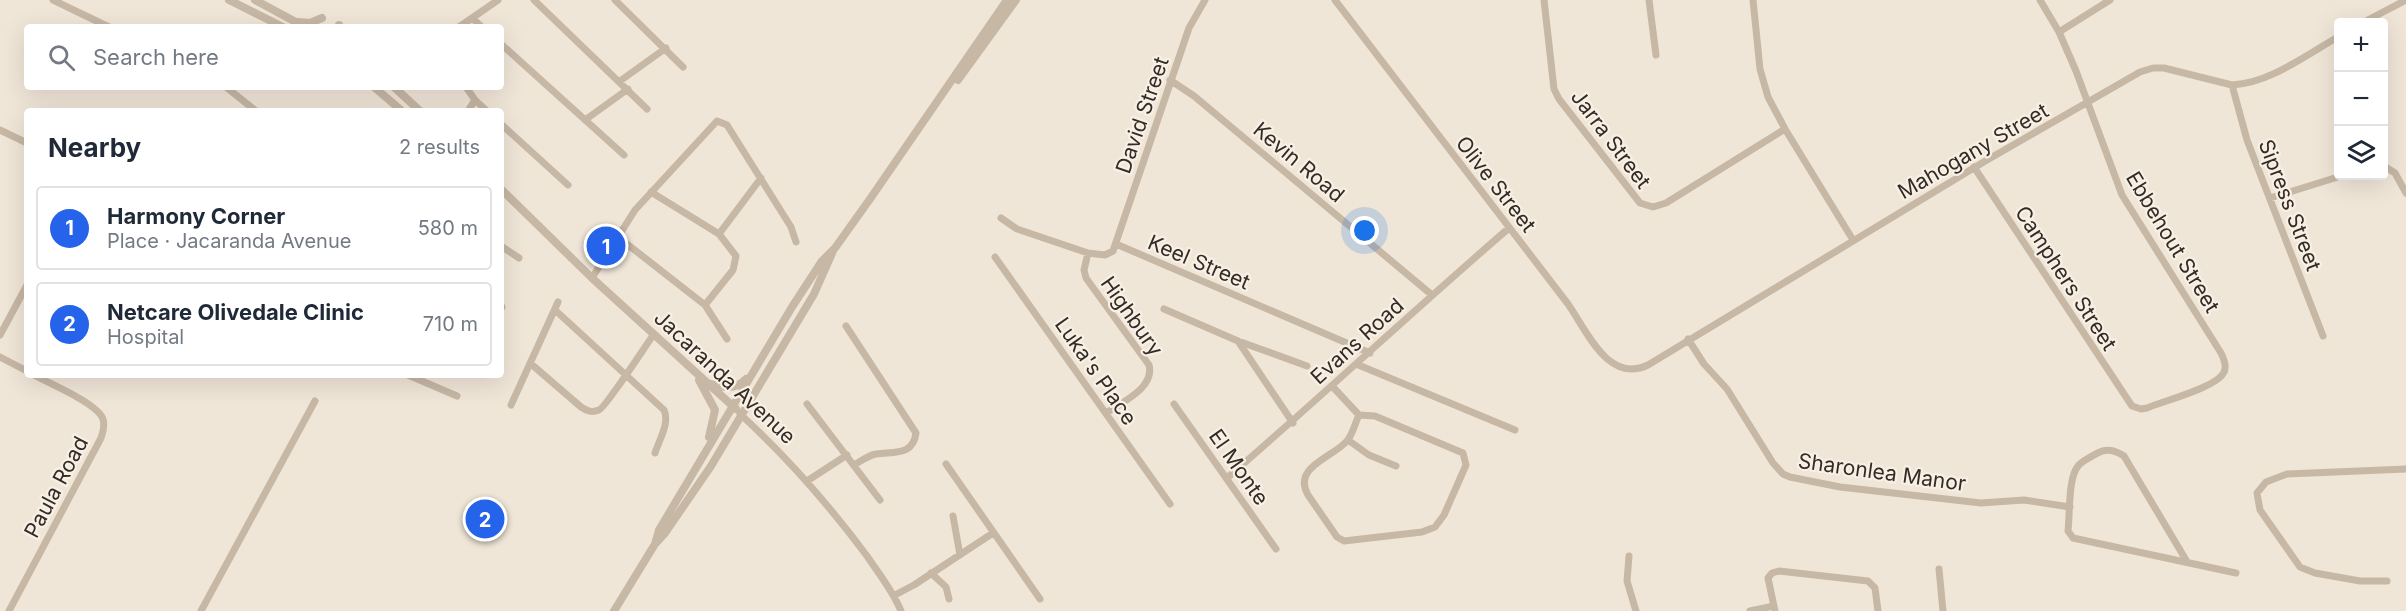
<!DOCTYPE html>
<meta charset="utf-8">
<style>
:root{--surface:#fff;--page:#f6f6f7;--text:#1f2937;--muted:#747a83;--line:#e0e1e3;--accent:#2563eb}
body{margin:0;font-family:Inter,sans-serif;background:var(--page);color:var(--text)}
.controls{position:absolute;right:18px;top:18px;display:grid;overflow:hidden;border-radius:6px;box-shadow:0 6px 24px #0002}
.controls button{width:54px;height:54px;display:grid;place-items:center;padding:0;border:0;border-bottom:2px solid var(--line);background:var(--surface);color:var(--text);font:30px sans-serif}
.you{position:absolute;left:1365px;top:231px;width:21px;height:21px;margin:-15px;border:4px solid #fff;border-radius:50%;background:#1a73e8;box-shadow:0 0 0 9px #1a73e833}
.badge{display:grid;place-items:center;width:39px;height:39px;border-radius:50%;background:var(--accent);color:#fff;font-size:20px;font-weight:700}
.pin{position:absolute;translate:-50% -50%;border:3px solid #fff;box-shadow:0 2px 6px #0006}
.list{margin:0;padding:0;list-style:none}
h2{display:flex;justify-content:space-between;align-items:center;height:78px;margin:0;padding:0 24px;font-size:26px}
h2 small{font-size:20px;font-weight:400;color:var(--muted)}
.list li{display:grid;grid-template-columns:39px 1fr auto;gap:18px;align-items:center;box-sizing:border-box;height:84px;margin:0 12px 12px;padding:0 12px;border:2px solid var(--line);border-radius:6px}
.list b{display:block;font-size:22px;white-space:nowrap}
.list p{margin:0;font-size:20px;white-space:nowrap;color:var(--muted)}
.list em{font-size:20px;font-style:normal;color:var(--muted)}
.icon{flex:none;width:33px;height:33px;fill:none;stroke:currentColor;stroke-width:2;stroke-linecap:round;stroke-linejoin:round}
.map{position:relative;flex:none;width:2406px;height:611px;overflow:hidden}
.search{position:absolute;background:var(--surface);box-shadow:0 6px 24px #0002;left:24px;top:24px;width:480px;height:66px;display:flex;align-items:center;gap:15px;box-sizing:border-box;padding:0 21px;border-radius:6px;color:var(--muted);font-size:22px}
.panel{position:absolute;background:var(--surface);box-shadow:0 6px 24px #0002;left:24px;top:108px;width:480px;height:270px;border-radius:6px}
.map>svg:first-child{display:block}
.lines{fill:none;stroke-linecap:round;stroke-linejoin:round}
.minor{stroke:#c7b7a5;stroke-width:7}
.tertiary{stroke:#c7b7a5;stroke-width:8}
.labels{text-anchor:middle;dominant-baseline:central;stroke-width:4.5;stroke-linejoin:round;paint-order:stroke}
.street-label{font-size:21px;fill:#332b26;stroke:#f8f0e4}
</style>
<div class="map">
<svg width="2406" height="611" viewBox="0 0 2406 611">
<rect width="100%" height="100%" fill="#f0e6d8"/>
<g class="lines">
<!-- minor -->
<path class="minor" d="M53 0 109 27
M534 0 647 109
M615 0 683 67
M1335 0 1568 304C1587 331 1608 384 1648 365L1987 160 2140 72 2153 68H2164L2232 85C2270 83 2306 55 2338 37
M1544 0 1554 89 1559 99 1640 203 1653 207 1666 203 1785 129
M1649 0 1656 55
M1753 0 1760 69 1768 97 1785 129 1853 240
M472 18 482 27
M2364 22 2406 0
M459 27 498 0
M2059 32 2110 0
M501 44 624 155
M1170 80 1194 96 1432 295
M620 81 666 48
M2232 85 2247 140 2323 336
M226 87 256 111
M466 87 475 100 487 111
M468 111 475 100
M585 120 628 89
M501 124 568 185
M0 130 27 143
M2384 166 2395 173 2406 193
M1974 167 2132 406 2141 409 2147 408C2163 401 2218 387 2224 372 2227 366 2224 359 2221 353L2122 195 2076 71 2059 32 2040 0
M651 192 719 234 736 256 733 270 705 305
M2270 198 2341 176
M1001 218 1017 229 1088 253 1105 255 1113 251 1189 28 1205 0
M719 234 761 178
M618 237 705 305 727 339
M1116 244 1370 353
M501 246 519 258
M1088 253 1084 270 1086 278 1149 365C1155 388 1122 402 1106 413
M995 257 1170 504
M592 278 635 210 717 121 727 125 791 227 796 242
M501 307H502
M1164 309 1238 341 1307 366
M555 310 664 410C670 423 659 440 655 453
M846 326 916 433C913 457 892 451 876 454 869 455 861 461 854 465
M0 335 27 285
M1688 339 1704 364 1727 389 1773 463 1783 474 1790 477 1840 487 1981 503 2024 500 2070 507
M1238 341 1293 423
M0 357 27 371
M530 363 581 407C587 411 592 413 599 410 605 408 646 345 654 334
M1356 364 1515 430
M408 375 457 396
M1332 386 1359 415
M807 404 880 500
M1174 404 1276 549
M511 405 558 302
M740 414C787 457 829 505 867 556 879 574 893 591 901 611
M1359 415 1375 416 1463 453 1466 465 1444 515 1435 527 1422 532 1344 541 1337 537 1308 495C1292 467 1332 458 1347 441 1353 434 1355 423 1359 415Z
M1348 440 1369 455 1396 466
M946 464 1040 599
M1227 478C1322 396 1414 310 1509 228
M807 481 847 455
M953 516 960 555
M1629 556 1627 581 1636 611
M2186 560 2124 456C2113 449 2105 448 2094 455 2089 458 2082 461 2078 466 2068 478 2070 514 2068 531L2073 538 2236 573
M1939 569 1943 611
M931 573 946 587 949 599
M2387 581H2360L2315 573 2300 567 2260 510 2257 493 2266 482 2287 474 2406 469
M895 595 914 585 993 533
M9 611 101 438C103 432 105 425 103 419 97 403 50 384 34 375
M201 611 315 401
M1750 611 1774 606
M1775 611 1768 578 1772 573 1779 571 1868 581 1875 588 1878 611"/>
<!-- tertiary -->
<path class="tertiary" d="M229 0 283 27
M255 0 305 27
M298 22 310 23 322 18
M339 25V27
M958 80 1016 0
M374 87 402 111
M394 87 420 111
M501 189 592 278 736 409
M699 380 715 410 709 437
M711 384C725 388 735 390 746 379
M655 544 659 530 792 307 822 261 835 248 870 199 1007 0
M614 611 655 544 665 533 711 466 814 294 833 251"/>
</g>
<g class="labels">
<!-- street labels -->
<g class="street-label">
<text transform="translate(1142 115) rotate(-71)">David Street</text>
<text transform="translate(1611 139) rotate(53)">Jarra Street</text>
<text transform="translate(1973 151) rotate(-30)">Mahogany Street</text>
<text transform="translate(1299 162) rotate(40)">Kevin Road</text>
<text transform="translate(1496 184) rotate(52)">Olive Street</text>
<text transform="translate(2290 205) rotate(69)">Sipress Street</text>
<text transform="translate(2173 242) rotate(59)">Ebbehout Street</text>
<text transform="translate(1199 262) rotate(23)">Keel Street</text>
<text transform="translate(2066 278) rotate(57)">Camphers Street</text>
<text transform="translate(1132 316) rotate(55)">Highbury</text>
<text transform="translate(1357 341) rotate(-42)">Evans Road</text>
<text transform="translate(1096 371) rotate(55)">Luka's Place</text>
<text transform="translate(725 377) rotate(43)">Jacaranda Avenue</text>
<text transform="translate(1239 467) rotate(55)">El Monte</text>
<text transform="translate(1882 472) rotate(8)">Sharonlea Manor</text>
<text transform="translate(56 487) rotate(-62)">Paula Road</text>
</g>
</g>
</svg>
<div class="controls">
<button>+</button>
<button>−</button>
<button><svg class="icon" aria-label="layers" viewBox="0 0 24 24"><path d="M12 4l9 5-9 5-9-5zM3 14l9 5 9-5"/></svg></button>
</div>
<div class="you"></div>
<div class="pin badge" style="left:606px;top:246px">1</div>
<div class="pin badge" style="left:485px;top:519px">2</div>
<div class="search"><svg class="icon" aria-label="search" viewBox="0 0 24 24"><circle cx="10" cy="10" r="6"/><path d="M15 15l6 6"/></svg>Search here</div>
<section class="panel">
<h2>Nearby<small>2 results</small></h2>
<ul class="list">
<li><span class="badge">1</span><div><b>Harmony Corner</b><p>Place · Jacaranda Avenue</p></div><em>580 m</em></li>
<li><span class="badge">2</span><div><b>Netcare Olivedale Clinic</b><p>Hospital</p></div><em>710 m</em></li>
</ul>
</section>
</div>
